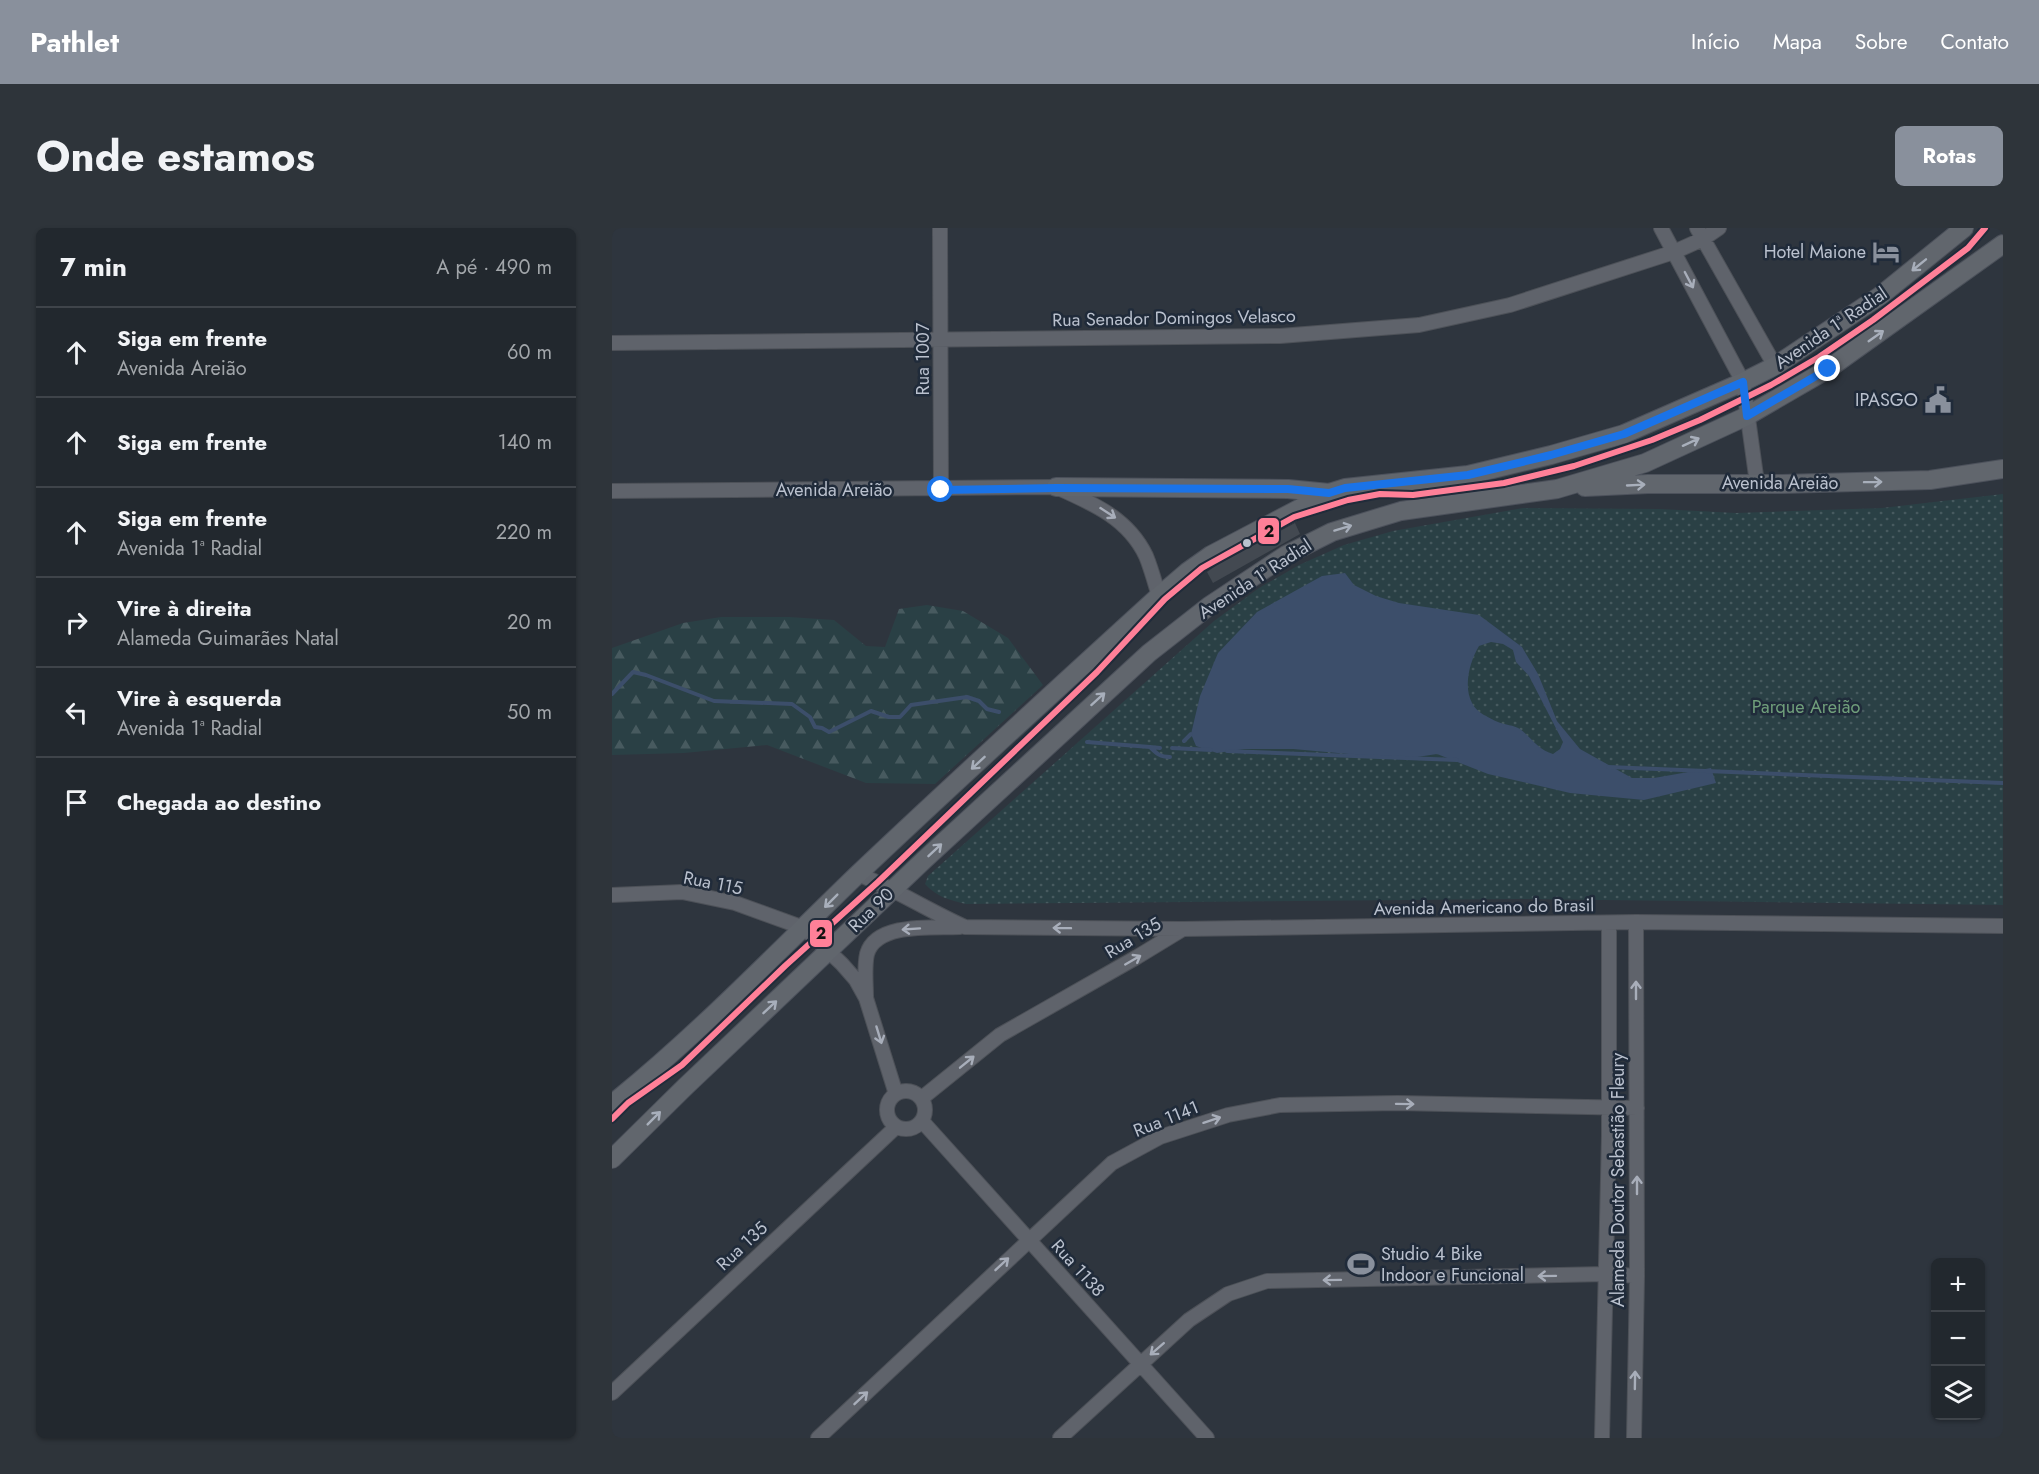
<!DOCTYPE html>
<html lang="pt">
<meta charset="utf-8">
<style>
:root{--surface:#22282e;--page:#2e343a;--text:#f1f3f6;--muted:#a2a6aa;--line:#3f444a;--accent:#89909c}
body{margin:0;font-family:Jost,sans-serif;background:var(--page);color:var(--text)}
.controls{position:absolute;right:18px;bottom:18px;display:grid;overflow:hidden;border-radius:9px;box-shadow:0 2px 4px #0004}
.controls button{width:54px;height:54px;display:grid;place-items:center;padding:0;border:0;border-bottom:2px solid var(--line);background:var(--surface);color:var(--text);font:30px sans-serif}
.stop{position:absolute;width:18px;height:18px;margin:-14px;border:4px solid #1a73e8;border-radius:50%;background:#fff}
.stop.end{background:#1a73e8;border-color:#fff;box-shadow:0 2px 6px #0008}
.list{margin:0;padding:0;list-style:none}
h2{display:flex;justify-content:space-between;align-items:center;height:78px;margin:0;padding:0 24px;font-size:26px}
h2 small{font-size:20px;font-weight:400;color:var(--muted)}
.list li{display:grid;grid-template-columns:39px 1fr auto;gap:18px;align-items:center;box-sizing:border-box;height:90px;padding:0 24px;border-top:2px solid var(--line)}
.list b{display:block;font-size:22px;white-space:nowrap}
.list p{margin:0;font-size:20px;white-space:nowrap;color:var(--muted)}
.list em{font-size:20px;font-style:normal;color:var(--muted)}
.icon{flex:none;width:33px;height:33px;fill:none;stroke:currentColor;stroke-width:2;stroke-linecap:round;stroke-linejoin:round}
.map{position:relative;flex:none;width:1391px;height:1210px;overflow:hidden;border-radius:9px}
header{display:flex;align-items:center;gap:36px;box-sizing:border-box;height:84px;padding:0 30px;background:var(--accent);color:#fff}
header strong{font-size:28px}
nav{display:flex;gap:33px;margin-inline-start:auto;font-size:21px}
.intro{display:flex;align-items:center;justify-content:space-between;box-sizing:border-box;height:144px;padding:0 36px}
h1{margin:0;font-size:42px}
.button{padding:15px 27px;border-radius:9px;background:var(--accent);color:#fff;font-size:21px;font-weight:700}
main{display:flex;gap:36px;padding:0 36px}
aside{flex:1;background:var(--surface);border-radius:9px;box-shadow:0 2px 4px #0004}
.map>svg:first-child{display:block}
.forest{fill:url(#forest-firs)}
.park{fill:url(#park-dots)}
.water{fill:#3c4e6a;fill-rule:evenodd}
.lines{fill:none;stroke-linecap:round;stroke-linejoin:round}
.stream{stroke:#3c4e6a;stroke-width:4}
.building{fill:#434951}
.minor-casing{stroke:#4d5158;stroke-width:16}
.major-casing{stroke:#4c515b;stroke-width:20}
.minor{stroke:#5f636b;stroke-width:14}
.major{stroke:#61666d;stroke-width:18}
.bus-1-casing{stroke:#202b3a;stroke-width:10}
.bus-1{stroke:#ff8098;stroke-width:6}
.oneway{stroke:#a8afbb}
.oneway2{stroke:#a8aeba}
.route{stroke:#1a73e8;stroke-width:8}
.bus-dot{fill:#bac1ce;stroke:#202b3a;stroke-width:2}
.labels{text-anchor:middle;dominant-baseline:central;stroke-width:5;stroke-linejoin:round;paint-order:stroke}
.poi-label{font-size:18px;fill:#bac1ce;stroke:#202b3a;text-anchor:end}
.street-label{font-size:18px;fill:#bac1ce;stroke:#202b3a}
.park-label{font-size:18px;fill:#709f7b;stroke:#202b3a}
.line-badge{stroke:#202b3a;stroke-width:2}
.pale-badge-label{font-size:16px;text-anchor:middle;font-weight:bold;fill:#111}
</style>
<header>
<strong>Pathlet</strong>
<nav><a>Início</a><a>Mapa</a><a>Sobre</a><a>Contato</a></nav>
</header>
<div class="intro"><h1>Onde estamos</h1><a class="button">Rotas</a></div>
<main>
<aside>
<h2>7 min<small>A pé · 490 m</small></h2>
<ul class="list">
<li><svg class="icon" aria-label="ahead" viewBox="0 0 24 24"><path d="M12 20V5M6 11l6-6 6 6"/></svg><div><b>Siga em frente</b><p>Avenida Areião</p></div><em>60 m</em></li>
<li><svg class="icon" aria-label="ahead" viewBox="0 0 24 24"><path d="M12 20V5M6 11l6-6 6 6"/></svg><div><b>Siga em frente</b></div><em>140 m</em></li>
<li><svg class="icon" aria-label="ahead" viewBox="0 0 24 24"><path d="M12 20V5M6 11l6-6 6 6"/></svg><div><b>Siga em frente</b><p>Avenida 1ª Radial</p></div><em>220 m</em></li>
<li><svg class="icon" aria-label="right" viewBox="0 0 24 24"><path d="M7 20v-9h11M14 6l5 5-5 5"/></svg><div><b>Vire à direita</b><p>Alameda Guimarães Natal</p></div><em>20 m</em></li>
<li><svg class="icon" aria-label="left" viewBox="0 0 24 24"><path d="M17 20v-9H6M10 6l-5 5 5 5"/></svg><div><b>Vire à esquerda</b><p>Avenida 1ª Radial</p></div><em>50 m</em></li>
<li><svg class="icon" aria-label="arrive" viewBox="0 0 24 24"><path d="M6 21V4h12l-3 4 3 4H6"/></svg><div><b>Chegada ao destino</b></div></li>
</ul>
</aside>
<div class="map">
<svg width="1391" height="1210" viewBox="0 0 1391 1210">
<defs>
<pattern id="forest-firs" width="22" height="20" patternUnits="userSpaceOnUse" patternTransform="scale(1.5)"><rect width="22" height="20" fill="#2a4045"/><path d="M5 1l3.5 6h-7zM16 11l3.5 6h-7z" fill="#475a5f"/></pattern>
<pattern id="park-dots" width="8" height="8" patternUnits="userSpaceOnUse" patternTransform="scale(1.5)"><rect width="8" height="8" fill="#2a4045"/><path d="M2 2h.1M6 6h.1" fill="none" stroke="#475a5f" stroke-width="1.8" stroke-linecap="round"/></pattern>
</defs>
<rect width="100%" height="100%" fill="#2e353e"/>
<!-- forest -->
<path class="forest" d="M315 377 351 383 396 410 431 457 323 556 254 555 155 517 72 525 0 527V420L71 395 109 389H177L222 392 254 418 273 419 287 381Z"/>
<!-- park -->
<path class="park" d="M1391 266V677L908 671 354 676C337 672 325 669 313 656L316 648 602 393 647 360 687 337 732 317 781 303 911 280 1048 281 1124 285 1270 280Z"/>
<!-- water -->
<path class="water" d="M733 345 742 357 764 368 787 375 867 387 910 419 926 446 945 493 968 521 1020 550H1042L1099 540 1104 555 1032 572 958 565 876 546 825 526 805 529H770L681 521H632L605 525 584 518 579 506 588 468 606 425 645 384 710 348ZM879 414 891 416 901 422 904 434 917 448 951 514 948 521 941 526C926 522 920 510 908 501 902 497 893 497 886 494 877 490 864 484 860 475 851 458 858 433 867 418Z"/>
<g class="lines">
<!-- stream -->
<path class="stream" d="M0 466 21 444 34 447 102 473 180 476 198 489 203 499 210 500 217 504 259 483 277 489H288L299 477 355 469 367 473 375 481 387 484
M572 513 579 506
M475 514 538 519C545 526 548 529 558 529
M538 519 548 520
M560 520 599 522
M615 523 845 532
M996 539 1391 555"/>
</g>
<!-- building -->
<path class="building" d="M683 295 688 306 601 355 595 344 605 337Z"/>
<g class="lines">
<defs>
<path id="minor" d="M328 0 329 262
M1049 0 1131 154 1145 255
M1085 0 1163 138
M0 115 668 108 807 97 898 77 1062 24 1091 11 1107 0
M0 263 444 259C480 275 516 290 534 328 539 340 543 355 547 368
M246 646C283 661 317 683 353 699L571 701 1024 694 1391 698
M0 667 70 664 123 675 192 700 230 736 244 752 254 770 284 866
M254 769C254 755 252 739 255 726 264 694 322 700 348 699
M275 882a19 19 0 1 1 38 0a19 19 0 1 1-38 0Z
M310 870 388 807 525 729 571 701
M310 893 595 1210
M0 1165 284 899
M206 1210 500 935 548 909 616 887 668 877 786 875 1025 880
M448 1210 577 1092 616 1066 655 1053 994 1046 1025 1048
M990 1210 997 907V696
M1022 1210 1025 1048 1024 694"/>
<path id="major" d="M444 259 676 261 717 265
M973 259 1036 256H1170L1318 252 1391 241
M0 876C88 805 165 724 246 646 345 552 446 460 547 368L575 344 599 327 717 265 733 260 856 247 939 227 1012 206 1131 154 1163 138 1268 68 1352 0
M0 931 73 859 312 632 537 425 597 378 674 327 720 304 789 283 945 261 1033 235 1135 188 1216 141 1391 16"/>
</defs>
<!-- minor casing -->
<use href="#minor" class="minor-casing"/>
<!-- major casing -->
<use href="#major" class="major-casing"/>
<!-- minor -->
<use href="#minor" class="minor"/>
<!-- major -->
<use href="#major" class="major"/>
<defs>
<path id="bus-1" d="M0 891 16 875 70 837 173 738 266 654 485 444 553 371 590 340 682 289 736 272 768 266 801 267 892 255 962 238 1040 212 1088 192 1159 157 1207 129 1261 92 1356 20 1373 0"/>
</defs>
<!-- bus-1 casing -->
<use href="#bus-1" class="bus-1-casing"/>
<!-- bus-1 -->
<use href="#bus-1" class="bus-1"/>
</g>
<!-- one-way arrows -->
<defs><path id="oneway-shaft" d="M-6 0H5M1.5-3L5.5 0L1.5 3" fill="none" stroke-width="1.6" stroke-linecap="round" stroke-linejoin="round" transform="scale(1.5)"/></defs>
<g class="oneway">
<use href="#oneway-shaft" transform="translate(1307 37) rotate(141)"/>
<use href="#oneway-shaft" transform="translate(1264 108) rotate(-35)"/>
<use href="#oneway-shaft" transform="translate(1079 214) rotate(-25)"/>
<use href="#oneway-shaft" transform="translate(1261 254) rotate(-1)"/>
<use href="#oneway-shaft" transform="translate(1024 257) rotate(-3)"/>
<use href="#oneway-shaft" transform="translate(731 300) rotate(-17)"/>
<use href="#oneway-shaft" transform="translate(486 471) rotate(-42)"/>
<use href="#oneway-shaft" transform="translate(366 535) rotate(137)"/>
<use href="#oneway-shaft" transform="translate(323 622) rotate(-43)"/>
<use href="#oneway-shaft" transform="translate(219 673) rotate(135)"/>
<use href="#oneway-shaft" transform="translate(158 779) rotate(-43)"/>
<use href="#oneway-shaft" transform="translate(42 890) rotate(-45)"/>
</g>
<g class="oneway2">
<use href="#oneway-shaft" transform="translate(1077 52) rotate(62)"/>
<use href="#oneway-shaft" transform="translate(496 285) rotate(33)"/>
<use href="#oneway-shaft" transform="translate(450 700) rotate(-179)"/>
<use href="#oneway-shaft" transform="translate(299 701) rotate(176)"/>
<use href="#oneway-shaft" transform="translate(521 732) rotate(-30)"/>
<use href="#oneway-shaft" transform="translate(1024 762) rotate(-90)"/>
<use href="#oneway-shaft" transform="translate(267 807) rotate(73)"/>
<use href="#oneway-shaft" transform="translate(355 834) rotate(-39)"/>
<use href="#oneway-shaft" transform="translate(793 876) rotate(1)"/>
<use href="#oneway-shaft" transform="translate(600 892) rotate(-18)"/>
<use href="#oneway-shaft" transform="translate(1025 957) rotate(-90)"/>
<use href="#oneway-shaft" transform="translate(390 1036) rotate(-43)"/>
<use href="#oneway-shaft" transform="translate(935 1048) rotate(179)"/>
<use href="#oneway-shaft" transform="translate(720 1052) rotate(179)"/>
<use href="#oneway-shaft" transform="translate(545 1121) rotate(139)"/>
<use href="#oneway-shaft" transform="translate(1023 1152) rotate(-89)"/>
<use href="#oneway-shaft" transform="translate(249 1170) rotate(-43)"/>
</g>
<g class="lines">
<!-- route -->
<path class="route" d="M329 262 444 260 676 261 717 265 733 260 856 247 939 227 1012 206 1131 154 1135 188 1216 141"/>
</g>
<!-- icons -->
<defs>
<symbol id="hotel-bare" viewBox="-9 -9 18 18"><path d="M-6-4.5h1.5V1H6V5H4.5V3h-9V5H-6ZM-4 0a1.8 1.8 0 1 1 3.6 0ZM.5 0V-2.5h3Q6-2.5 6 0Z" fill="#89909c" stroke="#202b3a" stroke-width="2.5" paint-order="stroke"/></symbol>
<symbol id="civic-bare" viewBox="-9 -9 18 18"><path d="M-.6-6.5H3V-4.5H.6V-3L4-1V1h2V6H-6V1h2V-1L-.6-3ZM-1.2 2.5V6h2.4V2.5Z" fill="#89909c" stroke="#202b3a" stroke-width="2.5" paint-order="stroke"/></symbol>
<symbol id="stadium-bare" viewBox="-9 -9 18 18"><path d="M0-5a6.5 5 0 1 0 0 10a6.5 5 0 1 0 0-10ZM-3.5-1.8h7v3.6h-7Z" fill="#89909c" stroke="#202b3a" stroke-width="2.5" paint-order="stroke"/></symbol>
</defs>
<g fill-rule="evenodd">
<use href="#hotel-bare" x="1255" y="5" width="38" height="38"/>
<use href="#civic-bare" x="1307" y="153" width="38" height="38"/>
<use href="#stadium-bare" x="730" y="1017" width="38" height="38"/>
</g>
<!-- markers -->
<circle class="bus-dot" cx="635" cy="315" r="5"/>
<g class="labels">
<!-- poi labels -->
<g class="poi-label">
<text x="1254" y="24">Hotel Maione</text>
<text x="1306" y="172">IPASGO</text>
<text x="769" y="1026" text-anchor="start">Studio 4 Bike<tspan x="769" dy="21">Indoor e Funcional</tspan></text>
</g>
<!-- street labels -->
<g class="street-label">
<text transform="translate(562 90) rotate(-1)">Rua Senador Domingos Velasco</text>
<text transform="translate(1219 100) rotate(-34)">Avenida 1ª Radial</text>
<text transform="translate(311 131) rotate(-90)">Rua 1007</text>
<text x="1168" y="255">Avenida Areião</text>
<text x="222" y="262">Avenida Areião</text>
<text transform="translate(643 351) rotate(-33)">Avenida 1ª Radial</text>
<text transform="translate(101 655) rotate(11)">Rua 115</text>
<text transform="translate(872 679) rotate(-1)">Avenida Americano do Brasil</text>
<text transform="translate(259 682) rotate(-44)">Rua 90</text>
<text transform="translate(521 710) rotate(-31)">Rua 135</text>
<text transform="translate(554 891) rotate(-22)">Rua 1141</text>
<text transform="translate(1006 952) rotate(-90)">Alameda Doutor Sebastião Fleury</text>
<text transform="translate(130 1018) rotate(-43)">Rua 135</text>
<text transform="translate(466 1040) rotate(48)">Rua 1138</text>
</g>
<!-- park labels -->
<g class="park-label">
<text x="1194" y="479">Parque Areião</text>
</g>
</g>
<g class="line-badge">
<rect x="645" y="289" width="23" height="28" rx="6" fill="#ff8098"/>
<rect x="197" y="691" width="24" height="29" rx="6" fill="#ff8098"/>
</g>
<g class="pale-badge-label">
<text x="657" y="309">2</text>
<text x="209" y="711">2</text>
</g>
</svg>
<div class="controls">
<button>+</button>
<button>−</button>
<button><svg class="icon" aria-label="layers" viewBox="0 0 24 24"><path d="M12 4l9 5-9 5-9-5zM3 14l9 5 9-5"/></svg></button>
</div>
<div class="stop" style="left:329px;top:262px"></div>
<div class="stop end" style="left:1216px;top:141px"></div>
</div>
</main>
